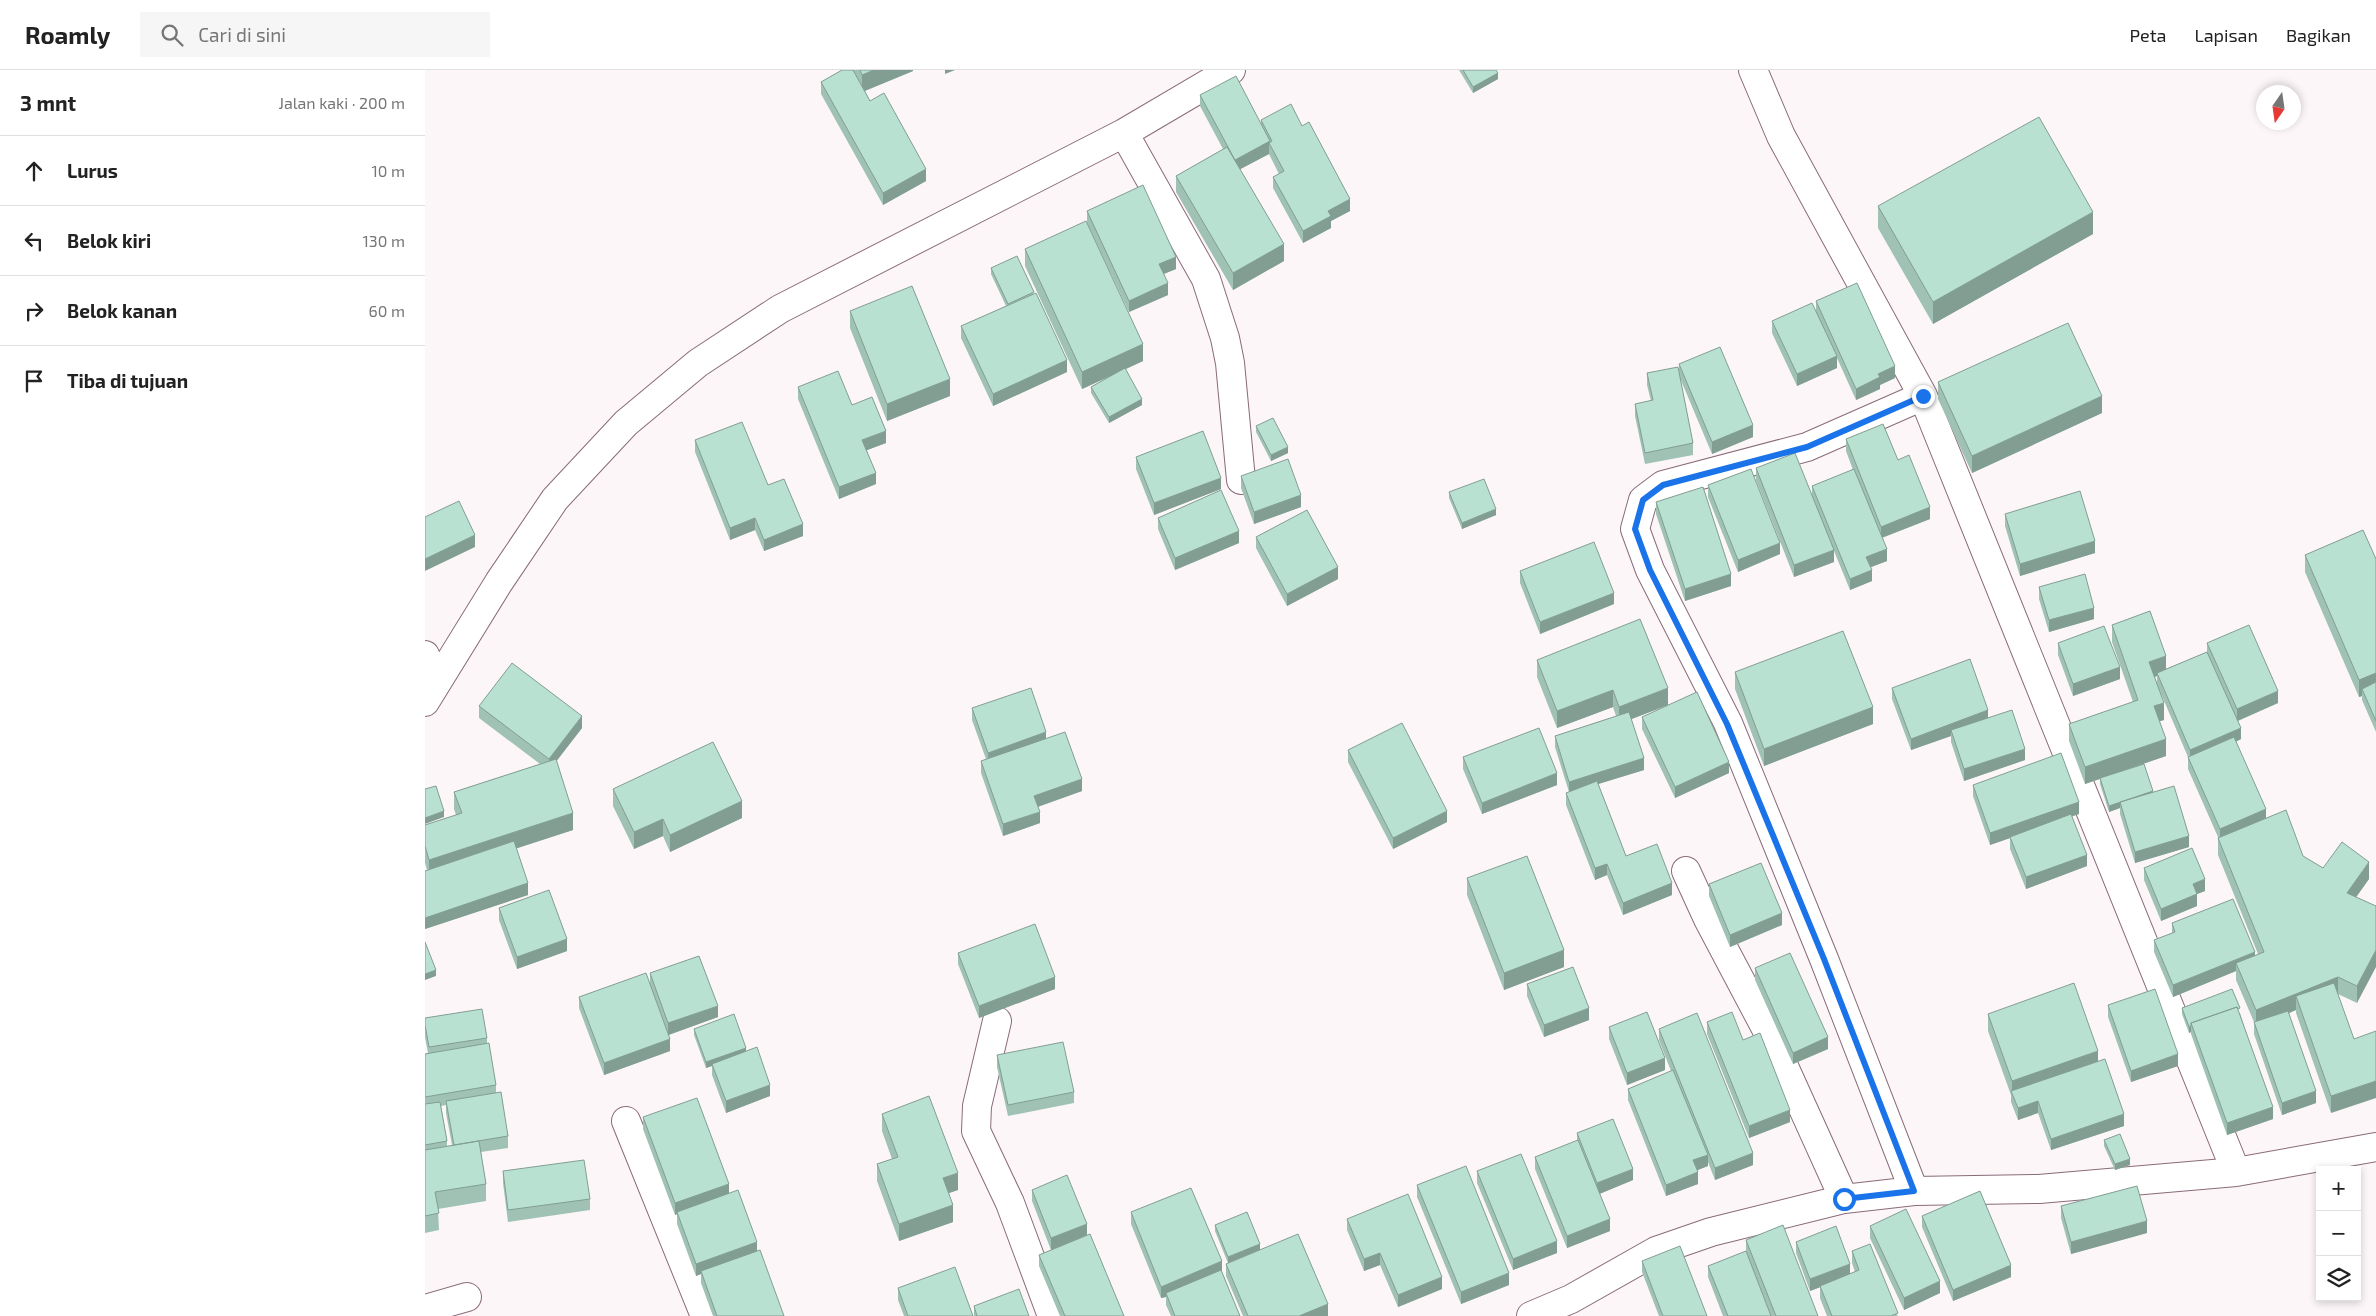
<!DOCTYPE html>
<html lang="id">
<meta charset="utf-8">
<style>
:root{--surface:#fff;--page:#f6f6f6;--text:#222;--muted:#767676;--line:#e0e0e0}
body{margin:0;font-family:"Exo 2",sans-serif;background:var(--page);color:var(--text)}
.controls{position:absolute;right:15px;bottom:15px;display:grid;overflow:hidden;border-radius:0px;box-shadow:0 2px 8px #0003}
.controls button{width:45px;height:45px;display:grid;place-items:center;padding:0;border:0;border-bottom:1px solid var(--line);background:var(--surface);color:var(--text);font:25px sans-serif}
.compass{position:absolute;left:1831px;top:15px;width:45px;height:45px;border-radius:50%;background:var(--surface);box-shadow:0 2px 8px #0003;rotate:193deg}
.stop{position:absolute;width:15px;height:15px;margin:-11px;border:4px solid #1a73e8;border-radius:50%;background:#fff}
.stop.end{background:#1a73e8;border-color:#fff;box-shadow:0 1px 5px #0008}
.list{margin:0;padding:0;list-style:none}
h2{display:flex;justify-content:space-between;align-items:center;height:65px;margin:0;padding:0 20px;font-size:21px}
h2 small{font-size:16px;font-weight:400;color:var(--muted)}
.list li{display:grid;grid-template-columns:32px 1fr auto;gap:15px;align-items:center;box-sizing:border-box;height:70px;padding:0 20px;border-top:1px solid var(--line)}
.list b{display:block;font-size:19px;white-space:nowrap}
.list em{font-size:16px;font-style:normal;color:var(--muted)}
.icon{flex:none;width:28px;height:28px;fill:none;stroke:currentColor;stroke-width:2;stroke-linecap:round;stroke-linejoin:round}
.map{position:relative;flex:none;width:1951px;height:1246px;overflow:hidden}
header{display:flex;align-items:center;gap:30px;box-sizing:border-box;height:70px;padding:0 25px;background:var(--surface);border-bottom:1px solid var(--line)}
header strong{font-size:24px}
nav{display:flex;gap:28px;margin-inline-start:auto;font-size:18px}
.search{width:350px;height:45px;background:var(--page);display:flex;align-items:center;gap:12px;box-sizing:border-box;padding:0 18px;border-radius:0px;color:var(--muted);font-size:19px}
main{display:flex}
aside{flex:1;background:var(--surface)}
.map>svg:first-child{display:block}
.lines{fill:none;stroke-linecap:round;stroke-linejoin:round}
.minor-casing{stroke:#896b7a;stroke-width:30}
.minor{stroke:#fff;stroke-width:28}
.wall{fill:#9fc2b5;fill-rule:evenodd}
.shaded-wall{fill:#829e93}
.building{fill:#b9e1d2;stroke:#829e93}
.route{stroke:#1a73e8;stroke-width:6}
</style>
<header>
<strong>Roamly</strong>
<div class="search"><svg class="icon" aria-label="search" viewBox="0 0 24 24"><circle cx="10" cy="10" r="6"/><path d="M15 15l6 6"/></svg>Cari di sini</div>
<nav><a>Peta</a><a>Lapisan</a><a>Bagikan</a></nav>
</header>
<main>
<aside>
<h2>3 mnt<small>Jalan kaki · 200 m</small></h2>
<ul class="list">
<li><svg class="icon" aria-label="ahead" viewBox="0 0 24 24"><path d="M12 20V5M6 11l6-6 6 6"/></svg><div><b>Lurus</b></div><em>10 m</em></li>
<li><svg class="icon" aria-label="left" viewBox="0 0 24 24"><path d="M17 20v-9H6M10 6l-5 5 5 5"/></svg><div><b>Belok kiri</b></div><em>130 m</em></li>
<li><svg class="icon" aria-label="right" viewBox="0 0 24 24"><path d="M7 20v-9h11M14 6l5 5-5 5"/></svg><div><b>Belok kanan</b></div><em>60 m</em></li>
<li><svg class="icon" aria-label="arrive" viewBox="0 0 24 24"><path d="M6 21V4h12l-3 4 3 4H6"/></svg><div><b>Tiba di tujuan</b></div></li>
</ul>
</aside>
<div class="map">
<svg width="1951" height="1246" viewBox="0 0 1951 1246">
<rect width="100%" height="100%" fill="#fdf6f9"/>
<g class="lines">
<defs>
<path id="minor" d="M1328 0 1356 66 1498 326 1811 1102
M699 63 781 209 800 268 805 293 816 410
M0 585 12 612
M0 632 74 512 130 429 201 353 273 293 355 239 699 63 806 0
M1261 801 1283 849 1347 970 1419 1129
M572 951 552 1036 551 1061 585 1133 627 1246
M201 1051 280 1246
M1489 1121 1399 889 1303 653 1225 500 1210 459 1218 430 1238 415 1382 377 1498 326
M0 1239 42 1227
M1106 1246 1146 1229 1231 1181 1286 1162 1419 1129 1489 1121 1614 1119 1811 1102 1951 1077"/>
</defs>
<!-- minor casing -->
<use href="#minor" class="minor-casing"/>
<!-- minor -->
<use href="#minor" class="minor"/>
</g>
<!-- wall -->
<path class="wall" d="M417 0H488V1L440 21 445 31 501 111 458 135 396 24V12Z
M1034 0H1071L1073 9 1048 23Z
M775 25 836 53V50L877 56 925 141 906 151V158L878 173 848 118V107L854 104 844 84 815 99 859 191 808 220 751 122V106L798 79 775 36Z
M1453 136 1668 164 1508 254 1453 158Z
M662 141 751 199 738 204 743 225 704 242 662 153Z
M600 179 718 291 701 299 717 335 684 353 666 323V317L692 303 657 319 600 196Z
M566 198 609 224 642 302 568 336 536 268V256L581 236 566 204Z
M1391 231 1470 308 1455 315V319L1431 330 1412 288V298L1372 316 1347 263V251L1391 243Z
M425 241 525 326 462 351 425 258Z
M1254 294 1328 367 1287 384 1255 308 1268 373V385L1220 394 1210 346V334L1226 331 1222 315V303H1254Z
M1513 312 1677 343 1547 403 1513 329Z
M373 317 427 335 461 373 442 380 451 414 414 429 373 329Z
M831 356 863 383 846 391 831 362Z
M1421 369 1473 390 1505 449 1457 468 1462 491 1446 497 1447 511 1425 520 1409 481V492L1369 507 1331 410V398L1387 425V416L1428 400 1421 381Z
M270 370 343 415 378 466 339 481 330 460 305 470 270 382Z
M711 387 796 419 729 445 711 399Z
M816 406 876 437 829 454 816 418Z
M1283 415 1355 484 1313 502 1283 427Z
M1024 422 1071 445 1037 459 1024 428Z
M1231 432 1306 516 1260 531 1231 444Z
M1580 444 1670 483 1595 506 1580 456Z
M733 448 814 473 750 500 733 459Z
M831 467 913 509 862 536 831 478Z
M1880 485 1951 489V662L1937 630V626L1934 627 1880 502Z
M1095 501 1189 534 1115 564 1095 513Z
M1614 517 1669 549 1624 562 1614 529Z
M1687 555 1741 599 1782 582V573L1853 633 1813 651 1816 669 1811 672 1841 748 1878 786 1898 798 1944 809 1931 827 1951 836 1932 933 1913 924 1906 1043 1871 943V940L1864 943 1891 1033 1857 1045 1829 964V952L1811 910V901L1748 927 1729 882V870L1747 863V853L1830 886 1833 884 1793 785V767L1763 699V687L1734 619 1739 650 1734 651 1741 686 1696 701 1728 722 1764 777 1710 793 1695 744V738L1684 742 1675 714V709L1660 714 1644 671V654L1708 632 1687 572ZM1732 606V614L1730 607Z
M1633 573 1695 609 1648 626 1633 585Z
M1112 590 1243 635 1206 649 1219 700 1173 714 1201 786 1247 825 1198 845 1182 805 1170 810 1141 735V723L1144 722 1130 677V666L1191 646 1188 637 1132 658 1112 607Z
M1310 602 1448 654 1339 696 1310 619Z
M1467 618 1563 648 1600 690 1539 711 1526 672V666L1486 680 1467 629Z
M54 636 157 658 131 691 148 760 91 778 103 825 0 859V801L2 800 0 793V755L31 745 29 739V722L115 694 54 648Z
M547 638 621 669 657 721 613 737 615 753 578 766 556 703V691L561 689 547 650Z
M1217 647 1304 703 1250 728 1217 659Z
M923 680 1022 752 968 779 923 692Z
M1038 687 1132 715 1057 744 1038 699Z
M1548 715 1654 744 1647 746 1662 796 1601 819 1585 779V768L1565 775 1548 726Z
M188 719 317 748 245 782 238 766 209 779 188 736Z
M1719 798 1780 821 1772 824V836L1736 851 1719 810Z
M1042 808 1139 897 1079 920 1042 825Z
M1284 814 1357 855 1305 877 1284 826Z
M74 838 142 881 92 899 74 850Z
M533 883 630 919 554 948 533 894Z
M1330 898 1403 979 1368 994 1330 910Z
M225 903 293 947 244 965 245 981 179 1005 154 938V927L225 915Z
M1102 914 1164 950 1119 967 1102 926Z
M1683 935 1753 996 1706 1012 1683 947Z
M1757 938 1815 943 1848 1049 1802 1065 1766 964V962L1764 963 1757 944Z
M1563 944 1673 992 1699 1056 1626 1080 1613 1043 1593 1050 1586 1032V1025L1563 961Z
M0 948 62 968V973L71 1015V1022L83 1066V1078L56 1082 61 1114V1131L13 1139 14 1160 0 1163V984L3 983 0 967ZM21 1035V1043L27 1075 22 1076V1071L16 1036Z
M1282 952 1318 970 1365 1052 1324 1068 1282 964Z
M1184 957 1240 1000 1202 1015 1184 969Z
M269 959 321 981 345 1026 301 1043 287 1005V996L281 998 269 965Z
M1234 959 1328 1095 1290 1110 1283 1092V1096L1272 1100 1273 1114 1241 1126 1203 1030V1019L1246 1001 1234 970Z
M572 985 649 1022V1033L583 1046 572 997Z
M457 1044 533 1120 524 1123 528 1152 474 1171 452 1111V1094L467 1089 457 1061Z
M218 1047 304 1123 332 1181 359 1246H288L276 1213V1204L271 1206 252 1154V1144L250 1145 218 1059Z
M1152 1063 1208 1110 1174 1124 1185 1161 1142 1178 1110 1099V1087L1152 1071Z
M1679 1070 1705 1095 1690 1100 1679 1076Z
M78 1101 165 1129V1140L83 1152 78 1113Z
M1052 1101 1132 1183 1088 1200 1052 1113Z
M992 1115 1084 1215 1036 1234 992 1127Z
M607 1120 662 1165 699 1246H635L614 1196V1185L626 1180 607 1131Z
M1636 1136 1722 1163 1646 1184 1636 1148Z
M706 1142 797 1202 815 1246H746L741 1235V1227L736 1228 706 1154Z
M1497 1146 1586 1207 1528 1231 1497 1157Z
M922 1149 1017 1219 973 1237 955 1195 939 1201 922 1160Z
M790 1155 835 1174 803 1193 790 1161Z
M1445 1156 1515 1223 1479 1240 1445 1168Z
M1321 1170 1393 1246H1346L1321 1182Z
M1371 1172 1425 1204 1430 1202 1427 1193V1181L1473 1246H1402L1395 1228V1217L1385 1221 1371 1183Z
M1217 1191 1282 1246H1234L1217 1202Z
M801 1194 903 1246H818L801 1206Z
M1283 1196 1346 1246H1298L1283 1207Z
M473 1218 548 1246H479L473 1230Z
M549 1236 604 1246H549Z"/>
<!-- shaded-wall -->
<path class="shaded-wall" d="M449 0H488V1L437 22V5Z
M520 0H530L520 4Z
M1073 3V9L1048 23V17Z
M845 71 844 73V84L810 102V90Z
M501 99V111L458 135V123Z
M925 129V141L906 151V158L878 173V161L903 141Z
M1668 142V164L1508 254V232Z
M859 174V191L808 220V203Z
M751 187V199L734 206V194Z
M743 213V225L704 242V231Z
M718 274V291L657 319V302Z
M1412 286V298L1372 316V304Z
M642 290V302L568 336V324Z
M1470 296V308L1455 315V319L1431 330V319L1453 304Z
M525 309V326L462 351V334Z
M1677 326V343L1547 403V386Z
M717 329V335L684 353V347Z
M1328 355V367L1287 384V372Z
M461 361V373L437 382V370Z
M863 377V383L846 391V385Z
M451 403V414L414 429V417Z
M796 408V419L729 445V433Z
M876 425V437L829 454V442Z
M1505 437V449L1456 468V457Z
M1071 439V445L1037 459V453Z
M330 448V460L305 470V458Z
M378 454V466L339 481V470Z
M814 461V473L750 500V488Z
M50 465V477L0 501V489Z
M1670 471V483L1595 506V494Z
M1355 473V484L1313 502V490Z
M1462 479V491L1441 499V487Z
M1409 480V492L1369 507V495Z
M913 497V509L862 536V524Z
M1447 500V511L1425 520V509Z
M1306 504V516L1260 531V519Z
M1189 523V534L1115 564V552Z
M1669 538V549L1624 562V550Z
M1741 586V603H1732V606L1724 609V592Z
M1695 597V609L1648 626V614Z
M1951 603V620L1937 619V626L1934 627V610Z
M1243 618V635L1194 654V637Z
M1188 620V637L1132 658V641Z
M1853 621V633L1812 651V639Z
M1739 633V650L1729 653V636Z
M1448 637V654L1339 696V679Z
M1563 640V652L1526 660V666L1486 680V669Z
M157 646V658L124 701V689Z
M1816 658V669L1765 691V680Z
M621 662V674L563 694V683Z
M1741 669V686L1660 714V697Z
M1600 679V690L1539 711V699Z
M1219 688V700L1144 723V712Z
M1304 692V703L1250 728V717Z
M1132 703V715L1057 744V733Z
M657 709V721L609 738V726Z
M1728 721V727L1695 732V738L1684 742V736Z
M317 731V748L245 782V765Z
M1654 732V744L1565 775V763Z
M1841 739V751L1795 770V759Z
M19 741V747L0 754V748Z
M1022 741V752L968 779V768Z
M615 742V753L578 766V754Z
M148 743V760L4 807V790Z
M238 749V766L209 779V762Z
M1764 766V777L1710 793V782Z
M1662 785V796L1601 819V807Z
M1944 792V809L1922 840V823Z
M1182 794V805L1170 810V798Z
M1780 809V821L1772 824V836L1736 851V839L1768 814Z
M103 813V825L0 859V848Z
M1247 813V825L1198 845V833Z
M1357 843V855L1305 877V865Z
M142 869V881L92 899V887Z
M1139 880V897L1079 920V903Z
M1951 880V897L1932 933V916Z
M1830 882V894L1811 893V901L1748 927V915Z
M11 900V906L0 910V904Z
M630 907V919L554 948V936Z
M1913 907V923L1875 939 1871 926V940L1831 957V940Z
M293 936V947L243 965V953Z
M1164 938V950L1119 967V955Z
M1766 956V962L1764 963V957Z
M1403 967V979L1368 994V983Z
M245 969V981L179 1005V993Z
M321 978V984L287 994V996L281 998V992Z
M1673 981V998L1587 1024V1011Z
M1753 984V996L1706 1012V1001Z
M1240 988V1000L1202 1015V1003Z
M1951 1011V1028L1906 1043V1026Z
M345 1015V1026L301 1043V1031Z
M1891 1021V1033L1857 1045V1033Z
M1613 1031V1043L1593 1050V1038Z
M1848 1037V1049L1802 1065V1053Z
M1365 1040V1052L1324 1068V1056Z
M1699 1044V1056L1626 1080V1069Z
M1328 1083V1095L1290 1110V1098Z
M1283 1085V1096L1268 1102V1090Z
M1705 1089V1095L1690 1100V1094Z
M1208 1099V1110L1172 1125V1113Z
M1273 1102V1114L1241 1126V1115Z
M533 1103V1120L518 1125V1108Z
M304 1114V1126L252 1142V1144L250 1145V1133Z
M528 1135V1152L474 1171V1154Z
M1185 1149V1161L1142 1178V1166Z
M1722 1151V1163L1646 1184V1172Z
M662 1154V1165L626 1180V1168Z
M1132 1171V1183L1088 1200V1189Z
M332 1172V1184L276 1201V1204L271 1206V1194Z
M835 1174V1180L803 1193V1187Z
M955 1183V1195L939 1201V1189Z
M797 1191V1203L741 1223V1227L736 1228V1217Z
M1425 1194V1206L1385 1221V1209Z
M1586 1195V1207L1528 1231V1220Z
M1084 1203V1215L1036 1234V1222Z
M1017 1207V1219L973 1237V1225Z
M1515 1211V1223L1479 1240V1228Z
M903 1234V1246H874Z"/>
<!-- building -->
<path class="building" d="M417 0H428L445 31 459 23 501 99 458 123 396 12Z
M435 0H449L437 5Z
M1038 0H1071L1073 3 1048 17Z
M811 6 845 71 810 90 775 25Z
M866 34 877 56 884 52 925 129 903 141 906 146 878 161 848 107 859 101 844 73 847 71 836 50Z
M1614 47 1668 142 1508 232 1453 136Z
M802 77 859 174 808 203 751 106Z
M718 115 751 187 734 194 743 213 704 231 662 141Z
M661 151 718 274 657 302 600 179Z
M592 186 609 222 583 234 566 198Z
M1432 213 1470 296 1453 304 1455 307 1431 319 1391 231Z
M487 216 525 309 462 334 425 241Z
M611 223 642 290 568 324 536 256Z
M1387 233 1412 286 1372 304 1347 251Z
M1643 253 1677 326 1547 386 1513 312Z
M1295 277 1328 355 1287 372 1254 294Z
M1253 297 1268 373 1220 383 1210 334 1228 330 1222 303Z
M700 298 717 329 684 347 666 317Z
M413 301 427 335 447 327 461 361 437 370 451 403 414 417 373 317Z
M848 348 863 377 846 385 831 356Z
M317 352 343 415 359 409 378 454 339 470 330 448 305 458 270 370Z
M1458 354 1473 390 1484 385 1505 437 1456 457 1421 369Z
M778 361 796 408 729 433 711 387Z
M1370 383 1409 480 1369 495 1331 398Z
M863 389 876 425 829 442 816 406Z
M1326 399 1355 473 1313 490 1283 415Z
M1429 399 1462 479 1441 487 1447 500 1425 509 1387 416Z
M1059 409 1071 439 1037 453 1024 422Z
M1278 417 1306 504 1260 519 1231 432Z
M796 420 814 461 750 488 733 448Z
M1655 421 1670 471 1595 494 1580 444Z
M34 431 50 465 0 489V447Z
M882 440 913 497 862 524 831 467Z
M1938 460 1951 489V603L1934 610 1880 485Z
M1169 472 1189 523 1115 552 1095 501Z
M1660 504 1669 538 1624 550 1614 517Z
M1725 541 1741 586 1724 592 1739 633 1729 636 1741 669 1660 697 1644 654 1713 630 1687 555Z
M1215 549 1243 618 1194 637 1188 620 1132 641 1112 590Z
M1824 555 1853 621 1812 639 1782 573Z
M1679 556 1695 597 1648 614 1633 573Z
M1418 561 1448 637 1339 679 1310 602Z
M1782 582 1816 658 1765 680 1732 603Z
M1545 589 1563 640 1486 669 1467 618Z
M87 593 157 646 124 689 54 636Z
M1951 612V651L1937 619Z
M606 618 621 662 563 683 547 638Z
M1272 622 1304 692 1250 717 1217 647Z
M1587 640 1600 679 1539 699 1526 660Z
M1204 642 1219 688 1144 712 1130 666Z
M977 653 1022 741 968 768 923 680Z
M1114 658 1132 703 1057 733 1038 687Z
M640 662 657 709 609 726 615 742 578 754 556 691Z
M1809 667 1841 739 1795 759 1763 687Z
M288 672 317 731 245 765 238 749 209 762 188 719Z
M1636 683 1654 732 1565 763 1548 715Z
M131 689 148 743 4 790 0 776V755L37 743 29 722Z
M1719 694 1728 721 1684 736 1675 708Z
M1172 711 1201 786 1232 774 1247 813 1198 833 1182 794 1170 798 1141 723Z
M11 716 19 741 0 748V719Z
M1749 716 1764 766 1710 782 1695 732Z
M1861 740 1878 786 1898 798 1917 772 1944 792 1922 823 1951 836V880L1932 916 1913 907 1831 940 1811 893 1839 882 1793 768Z
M1646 744 1662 785 1601 807 1585 767Z
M89 771 103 813 0 848V801Z
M1767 778 1780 809 1768 814 1772 824 1736 839 1719 798Z
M1102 786 1139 880 1079 903 1042 808Z
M1336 793 1357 843 1305 865 1284 814Z
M124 820 142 869 92 887 74 838Z
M1808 829 1830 882 1748 915 1729 870 1750 862 1747 853Z
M610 854 630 907 554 936 533 883Z
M0 872 11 900 0 904Z
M1365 883 1403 967 1368 983 1330 898Z
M274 886 293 936 243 953 225 903Z
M1148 897 1164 938 1119 955 1102 914Z
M221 903 245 969 179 993 154 927Z
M1649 913 1673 981 1587 1011 1563 944Z
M1909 913 1929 969 1951 961V1011L1906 1026 1871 926Z
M1730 919 1753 984 1706 1001 1683 935Z
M1807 919 1815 938 1813 939 1812 937 1766 953V956L1764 957 1757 938Z
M1812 937 1848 1037 1802 1053 1766 953Z
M57 939 62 968 4 977 0 955V948Z
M1863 941 1891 1021 1857 1033 1829 952Z
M1222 942 1240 988 1202 1003 1184 957Z
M1307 942 1318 970 1335 963 1365 1040 1324 1056 1282 952Z
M1272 943 1328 1083 1290 1098 1234 959Z
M309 944 321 978 281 992 269 959Z
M638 972 649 1022 583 1035 572 985Z
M64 973 71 1015 0 1027V984Z
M332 977 345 1015 301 1031 287 994Z
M1680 989 1699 1044 1626 1069 1613 1031 1593 1038 1586 1021Z
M1248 1000 1283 1085 1268 1090 1273 1102 1241 1115 1203 1019Z
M76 1022 83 1066 29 1075 21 1031Z
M504 1026 533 1103 518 1108 528 1135 474 1154 452 1094 473 1087 457 1044Z
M272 1028 304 1114 250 1133 218 1047Z
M15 1032 22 1071 0 1075V1034Z
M1188 1049 1208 1099 1172 1113 1152 1063Z
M1695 1064 1705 1089 1690 1094 1679 1070Z
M1153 1070 1185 1149 1142 1166 1110 1087Z
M54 1071 61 1114 10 1122 14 1143 0 1146V1080Z
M1096 1084 1132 1171 1088 1189 1052 1101Z
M159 1090 165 1129 83 1140 78 1101Z
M1041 1096 1084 1203 1036 1222 992 1115Z
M642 1105 662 1154 626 1168 607 1120Z
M1712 1116 1722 1151 1646 1172 1636 1136Z
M766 1118 797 1191 736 1217 706 1142Z
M313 1120 332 1172 271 1194 252 1142Z
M1555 1121 1586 1195 1528 1220 1497 1146Z
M983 1124 1017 1207 973 1225 955 1183 939 1189 922 1149Z
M1481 1139 1515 1211 1479 1228 1445 1156Z
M822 1142 835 1174 803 1187 790 1155Z
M1358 1155 1393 1246H1351L1321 1170Z
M1411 1156 1425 1194 1385 1209 1371 1172Z
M665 1164 699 1246H640L614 1185Z
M873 1164 903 1234 874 1246H823L801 1194Z
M1445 1174 1473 1243 1466 1246H1407L1395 1216 1434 1200 1427 1181Z
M1255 1176 1282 1246H1238L1217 1191Z
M335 1180 359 1246H292L276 1201Z
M1321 1181 1346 1246H1303L1283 1196Z
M530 1197 548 1246H483L473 1218Z
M796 1200 815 1246H750L741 1223Z
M594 1219 604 1246H552L549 1236Z"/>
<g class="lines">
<!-- route -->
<path class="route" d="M1419 1129 1489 1121 1399 889 1302 654 1225 500 1210 459 1218 430 1238 415 1382 377 1498 326"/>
</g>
</svg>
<div class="controls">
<button>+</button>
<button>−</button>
<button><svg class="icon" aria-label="layers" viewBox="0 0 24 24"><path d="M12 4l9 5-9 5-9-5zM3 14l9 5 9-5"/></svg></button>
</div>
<svg class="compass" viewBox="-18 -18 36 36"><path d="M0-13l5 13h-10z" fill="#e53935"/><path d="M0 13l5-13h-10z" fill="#767676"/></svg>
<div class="stop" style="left:1419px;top:1129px"></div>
<div class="stop end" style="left:1498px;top:326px"></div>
</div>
</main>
